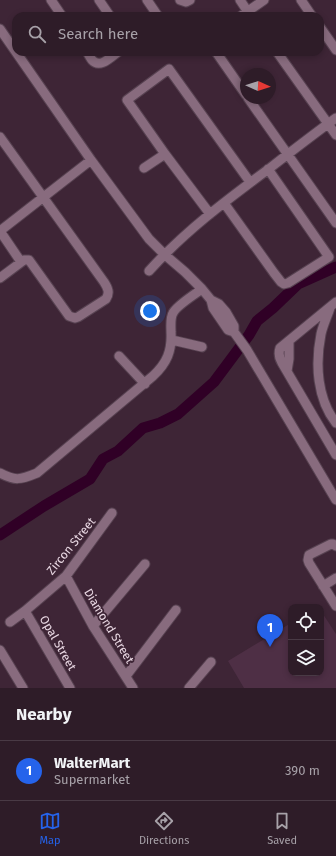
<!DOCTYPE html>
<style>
:root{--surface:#2e1c28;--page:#362530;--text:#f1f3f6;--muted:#a7a1a8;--line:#493a45;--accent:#2563eb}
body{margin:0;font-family:"Fira Sans",sans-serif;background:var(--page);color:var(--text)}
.controls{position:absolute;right:12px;bottom:12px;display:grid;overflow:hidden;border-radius:8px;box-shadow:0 2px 6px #0003}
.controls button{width:36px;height:36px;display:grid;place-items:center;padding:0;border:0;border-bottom:1px solid var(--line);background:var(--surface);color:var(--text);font:20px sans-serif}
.compass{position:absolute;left:240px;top:68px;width:36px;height:36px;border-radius:50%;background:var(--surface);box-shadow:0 2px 6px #0003;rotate:93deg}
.you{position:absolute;left:150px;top:311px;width:14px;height:14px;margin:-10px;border:3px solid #fff;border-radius:50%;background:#1a73e8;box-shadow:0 0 0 6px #1a73e833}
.badge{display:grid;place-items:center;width:26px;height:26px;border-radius:50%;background:var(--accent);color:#fff;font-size:13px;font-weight:700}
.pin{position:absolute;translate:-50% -33px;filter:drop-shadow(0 1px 2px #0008)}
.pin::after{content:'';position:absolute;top:21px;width:14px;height:12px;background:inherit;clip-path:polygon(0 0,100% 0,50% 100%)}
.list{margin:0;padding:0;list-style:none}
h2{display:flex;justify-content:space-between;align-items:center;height:52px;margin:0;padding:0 16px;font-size:17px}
h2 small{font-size:13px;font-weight:400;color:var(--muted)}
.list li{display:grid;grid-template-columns:26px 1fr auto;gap:12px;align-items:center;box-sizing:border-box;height:60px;padding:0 16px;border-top:1px solid var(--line)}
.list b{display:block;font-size:15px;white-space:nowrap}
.list p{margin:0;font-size:13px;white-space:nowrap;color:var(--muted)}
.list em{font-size:13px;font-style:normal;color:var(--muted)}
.icon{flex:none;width:22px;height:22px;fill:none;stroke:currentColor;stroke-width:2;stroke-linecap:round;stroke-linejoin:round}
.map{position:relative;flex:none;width:336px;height:688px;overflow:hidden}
.search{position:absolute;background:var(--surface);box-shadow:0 2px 6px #0003;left:12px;right:12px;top:12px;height:44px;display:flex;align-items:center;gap:10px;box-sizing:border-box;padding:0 14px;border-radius:12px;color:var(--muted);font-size:15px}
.sheet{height:112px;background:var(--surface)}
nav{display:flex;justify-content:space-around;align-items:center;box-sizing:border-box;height:56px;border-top:1px solid var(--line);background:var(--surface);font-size:11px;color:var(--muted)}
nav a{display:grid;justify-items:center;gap:2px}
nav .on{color:var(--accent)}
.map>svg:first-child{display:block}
.built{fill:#4e2f45}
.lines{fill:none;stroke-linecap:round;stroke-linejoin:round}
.river{stroke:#300026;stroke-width:11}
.minor-casing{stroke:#574251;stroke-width:11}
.minor{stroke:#886b7e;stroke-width:9}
.labels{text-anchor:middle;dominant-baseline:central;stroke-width:3.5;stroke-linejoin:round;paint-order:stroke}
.street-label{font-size:12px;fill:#ead9e4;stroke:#3e2536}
</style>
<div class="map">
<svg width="336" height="688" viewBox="0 0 336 688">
<rect width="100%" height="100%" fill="#3e2536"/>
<!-- built -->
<path class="built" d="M321 611 336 634V688H244L228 661 291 623V673H321Z"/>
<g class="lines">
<!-- river -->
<path class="river" d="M0 535 44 506 90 479 103 459 118 451 143 428 160 423 178 414 214 382 249 335 257 321 273 308 298 284 336 267"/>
<defs>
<path id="minor" d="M51 0 62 16
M99 0 110 16
M147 0 158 16
M180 0 186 2 190 0
M240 0 250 15
M301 0 312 16
M241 16 264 0
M320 27 336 50
M0 29 91 160 149 239 164 254 185 272 202 289 211 300 213 308 228 330 234 332
M87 52C89 55 90 58 92 60 100 69 111 57 118 52
M216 52 246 95
M277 52 336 135
M248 98 336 223
M0 137 104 282C108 288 110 293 106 299L78 317 75 318 69 316 29 260H24L0 278
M144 168 165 154
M224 203 274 273 281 282 284 284 288 283 329 257 268 169
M210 214 165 154 127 100 169 69 250 182
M0 231 91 160
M0 231 21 262
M149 271C185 231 228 199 270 168 292 151 314 134 336 118
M211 300 219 304 226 312 234 326V332L247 350 336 500
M336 302 280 348C278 354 279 358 282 363L336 455
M330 308C327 317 323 325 321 334 315 364 317 399 336 423
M172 340 202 347
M119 356 145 384
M287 371 289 359V341
M0 473C15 481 20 480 37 473L153 376C167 363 172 351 171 332 171 326 170 318 173 313 176 306 195 294 202 289
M336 546 333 544H331L309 555 308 560 309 563 336 606
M66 576 93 626 133 688
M323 586 336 578
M25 611 70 688
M10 622 25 611 66 576 112 513
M93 626 145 564
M0 650 23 688
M126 676 176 610
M189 688 211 662"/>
</defs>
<!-- minor casing -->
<use href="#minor" class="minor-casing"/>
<!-- minor -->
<use href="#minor" class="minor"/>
</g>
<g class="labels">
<!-- street labels -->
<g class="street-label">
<text transform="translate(71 546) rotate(-51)">Zircon Street</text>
<text transform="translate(109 626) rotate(59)">Diamond Street</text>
<text transform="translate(58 643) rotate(60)">Opal Street</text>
</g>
</g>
</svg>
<div class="controls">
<button><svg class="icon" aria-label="locate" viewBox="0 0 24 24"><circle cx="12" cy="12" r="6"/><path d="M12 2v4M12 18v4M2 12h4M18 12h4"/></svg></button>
<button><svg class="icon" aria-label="layers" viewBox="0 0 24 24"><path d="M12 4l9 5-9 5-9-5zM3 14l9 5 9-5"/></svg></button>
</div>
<svg class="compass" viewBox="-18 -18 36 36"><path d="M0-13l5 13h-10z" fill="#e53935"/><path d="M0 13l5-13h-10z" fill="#a7a1a8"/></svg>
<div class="you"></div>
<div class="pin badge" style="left:270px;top:647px">1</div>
<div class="search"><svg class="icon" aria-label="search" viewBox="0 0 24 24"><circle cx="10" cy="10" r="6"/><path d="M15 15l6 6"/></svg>Search here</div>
</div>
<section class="sheet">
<h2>Nearby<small></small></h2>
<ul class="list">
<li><span class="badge">1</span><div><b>WalterMart</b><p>Supermarket</p></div><em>390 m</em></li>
</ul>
</section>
<nav>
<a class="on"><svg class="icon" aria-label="map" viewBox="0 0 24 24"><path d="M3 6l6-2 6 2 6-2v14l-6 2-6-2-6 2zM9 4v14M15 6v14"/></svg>Map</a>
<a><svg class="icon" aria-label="directions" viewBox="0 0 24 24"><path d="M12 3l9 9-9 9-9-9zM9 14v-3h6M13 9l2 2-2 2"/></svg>Directions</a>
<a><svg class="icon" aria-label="saved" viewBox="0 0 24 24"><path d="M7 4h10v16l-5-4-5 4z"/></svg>Saved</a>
</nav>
